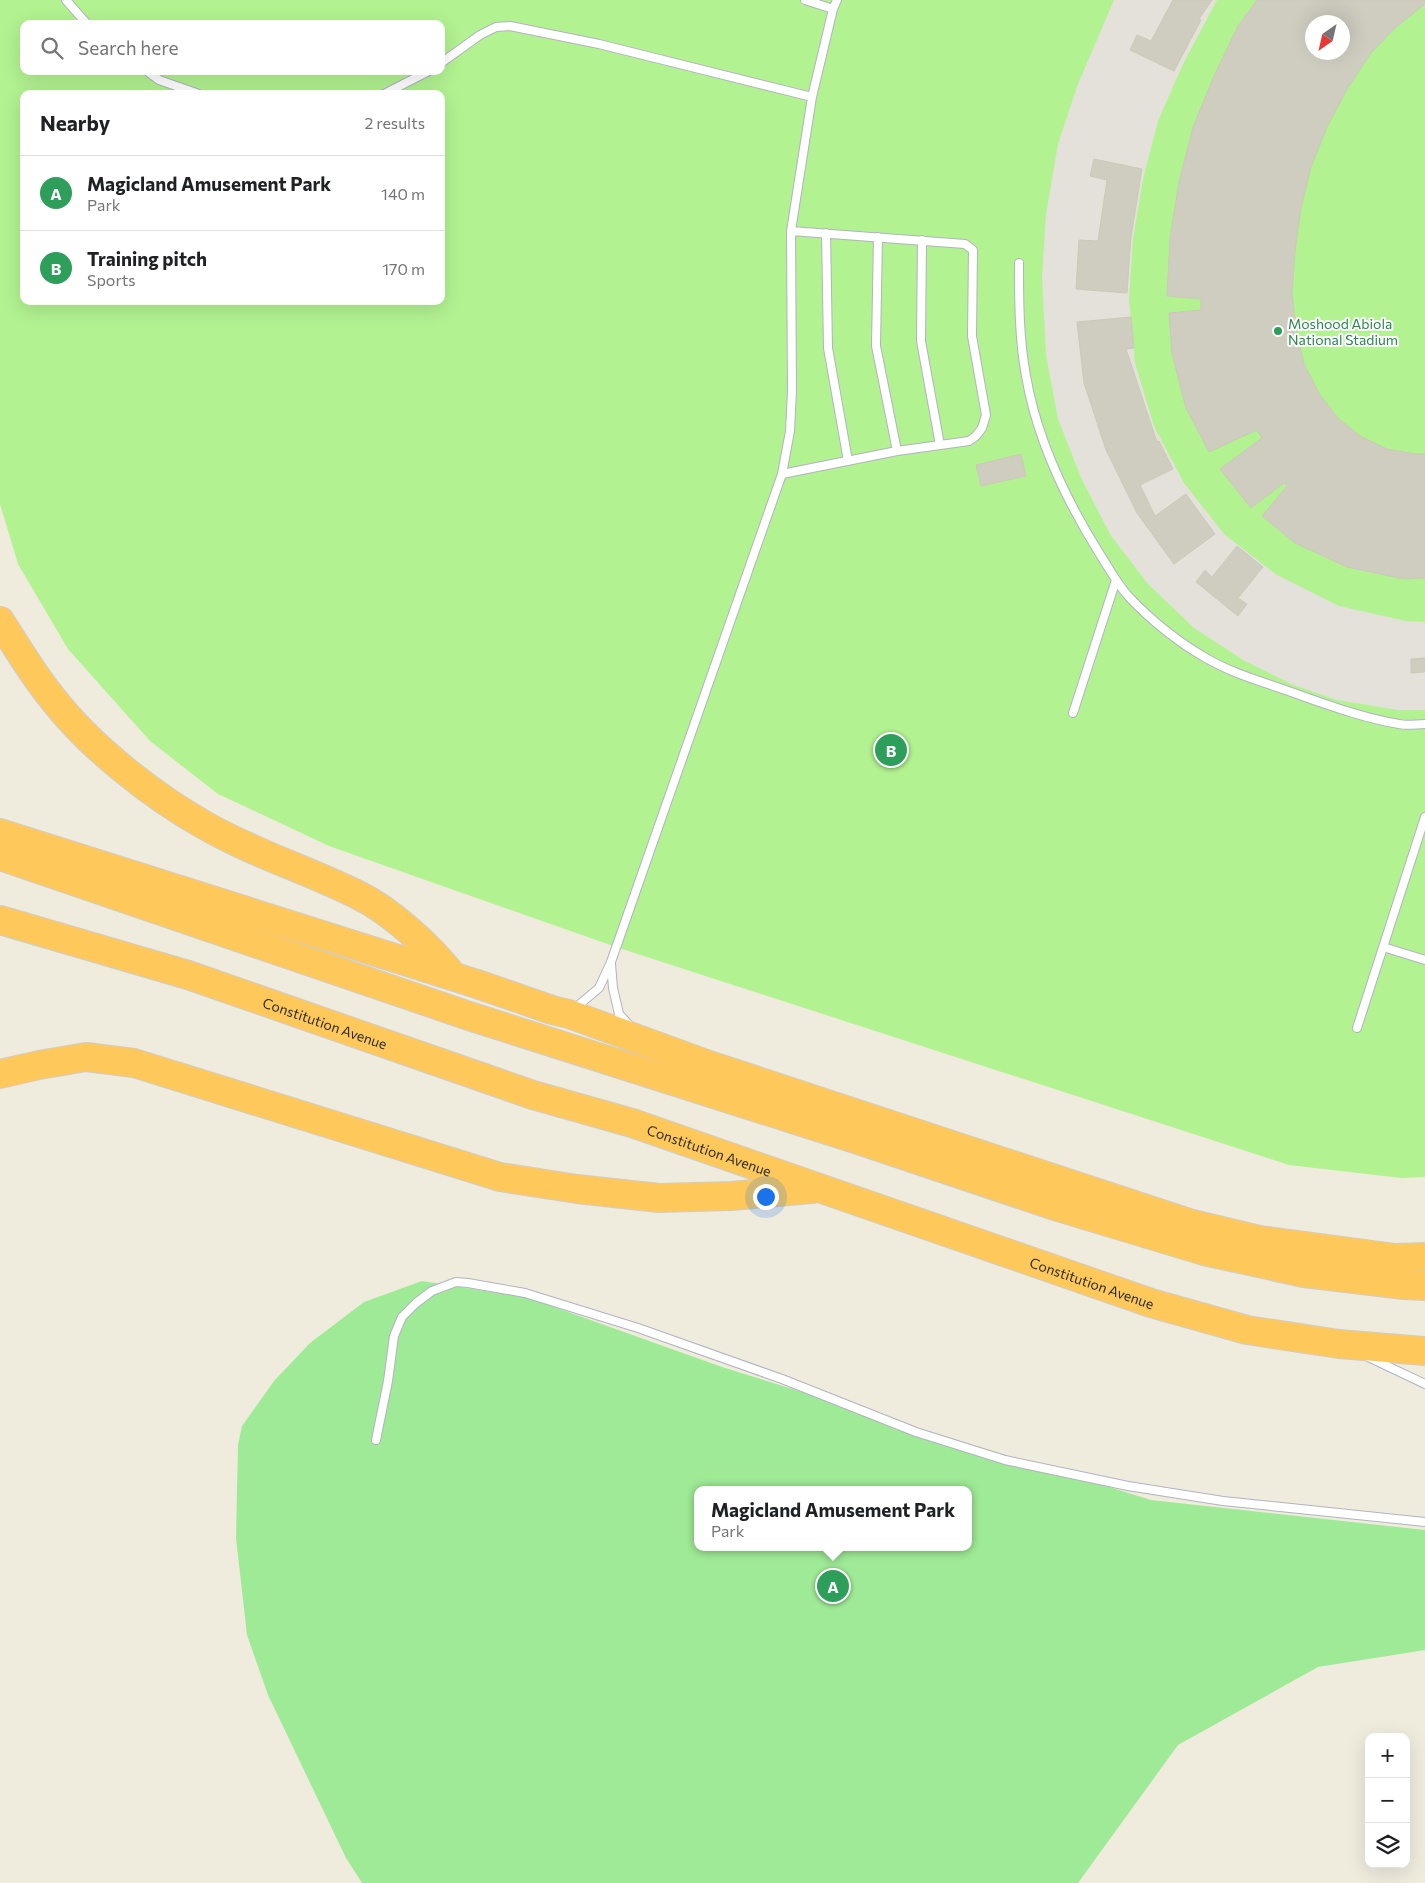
<!DOCTYPE html>
<meta charset="utf-8">
<style>
:root{--surface:#fff;--page:#f6f6f6;--text:#202124;--muted:#757577;--line:#e0e0e0;--accent:#db2777}
body{margin:0;font-family:Commissioner,sans-serif;background:var(--page);color:var(--text)}
.controls{position:absolute;right:15px;bottom:15px;display:grid;overflow:hidden;border-radius:10px;box-shadow:0 5px 20px #0002}
.controls button{width:45px;height:45px;display:grid;place-items:center;padding:0;border:0;border-bottom:1px solid var(--line);background:var(--surface);color:var(--text);font:25px sans-serif}
.compass{position:absolute;left:1305px;top:15px;width:45px;height:45px;border-radius:50%;background:var(--surface);box-shadow:0 5px 20px #0002;rotate:214deg}
.you{position:absolute;left:765px;top:1196px;width:18px;height:18px;margin:-12px;border:4px solid #fff;border-radius:50%;background:#1a73e8;box-shadow:0 0 0 8px #1a73e833}
.badge{display:grid;place-items:center;width:32px;height:32px;border-radius:50%;background:var(--accent);color:#fff;font-size:16px;font-weight:700}
.pin{position:absolute;translate:-50% -50%;border:2px solid #fff;box-shadow:0 1px 5px #0006}
.popup{position:absolute;left:694px;top:1486px;width:278px;height:65px;box-sizing:border-box;display:grid;place-content:center;border-radius:10px;background:var(--surface);filter:drop-shadow(0 1px 4px #0005);font-size:16px;white-space:nowrap;color:var(--muted)}
.popup b{font-size:19px;color:var(--text)}
.popup::after{content:'';position:absolute;left:50%;top:100%;margin-left:-10px;border:10px solid transparent;border-top-color:var(--surface)}
.list{margin:0;padding:0;list-style:none}
h2{display:flex;justify-content:space-between;align-items:center;height:65px;margin:0;padding:0 20px;font-size:21px}
h2 small{font-size:16px;font-weight:400;color:var(--muted)}
.list li{display:grid;grid-template-columns:32px 1fr auto;gap:15px;align-items:center;box-sizing:border-box;height:75px;padding:0 20px;border-top:1px solid var(--line)}
.list b{display:block;font-size:19px;white-space:nowrap}
.list p{margin:0;font-size:16px;white-space:nowrap;color:var(--muted)}
.list em{font-size:16px;font-style:normal;color:var(--muted)}
.icon{flex:none;width:28px;height:28px;fill:none;stroke:currentColor;stroke-width:2;stroke-linecap:round;stroke-linejoin:round}
.map{position:relative;flex:none;width:1425px;height:1883px;overflow:hidden}
.search{position:absolute;background:var(--surface);box-shadow:0 5px 20px #0002;left:20px;top:20px;width:425px;height:55px;display:flex;align-items:center;gap:12px;box-sizing:border-box;padding:0 18px;border-radius:10px;color:var(--muted);font-size:19px}
.panel{position:absolute;background:var(--surface);box-shadow:0 5px 20px #0002;left:20px;top:90px;width:425px;height:215px;border-radius:10px}
.map>svg:first-child{display:block}
.green{fill:#9fea96;fill-rule:evenodd}
.pitch{fill:#b2f291;fill-rule:evenodd}
.plaza{fill:#e3e1da}
.building{fill:#cfcdc0;stroke:#cbc9b7;fill-rule:evenodd}
.lines{fill:none;stroke-linecap:round;stroke-linejoin:round}
.service-casing{stroke:#b3b2c1;stroke-width:10}
.motorway-casing{stroke:#cdcdcd;stroke-width:30}
.service{stroke:#fff;stroke-width:8}
.motorway{stroke:#ffc85a;stroke-width:28}
.leisure-dot{fill:#2e9e5b;stroke:#fff;stroke-width:2}
.labels{text-anchor:middle;dominant-baseline:central;stroke-width:4;stroke-linejoin:round;paint-order:stroke}
.leisure-label{font-size:14px;fill:#27864d;stroke:#fff;text-anchor:start}
.street-label{font-size:14px;fill:#2d2d2d;stroke:#fff}
</style>
<div class="map">
<svg width="1425" height="1883" viewBox="0 0 1425 1883">
<rect width="100%" height="100%" fill="#efecde"/>
<!-- green -->
<path class="green" d="M422 1281 529 1298 722 1367 1151 1500 1425 1530V1650L1318 1667 1178 1745 1078 1883H362L346 1858 268 1695 247 1635 236 1538 238 1445 242 1426 274 1381 310 1343 364 1302ZM698 1490H968V1547H698Z"/>
<!-- pitch -->
<path class="pitch" d="M0 0H1425V1177L1401 1178 1289 1165 616 947 329 846 218 794 150 741 68 649 18 564 0 504ZM1312 22H1342V52H1312ZM24 24H441V71H24ZM24 94H441V301H24Z"/>
<!-- plaza -->
<path class="plaza" d="M1114 0H1217L1183 64 1158 121 1143 179 1133 239 1129 299 1135 363 1154 426 1184 483 1224 534 1277 575 1339 606 1406 621 1425 622V710H1398L1337 700 1291 684 1243 660 1194 628 1148 584 1111 536 1082 480 1058 419 1046 355 1042 277 1046 214 1058 144 1078 84Z"/>
<!-- building -->
<path class="building" d="M1173 0H1212L1199 19 1201 20 1174 71 1130 50 1137 35 1151 41Z
M1257 0H1425V4L1395 28 1371 53 1347 89 1327 127 1311 167 1301 208 1295 251 1292 294 1296 329 1304 364 1320 395 1338 418 1360 436 1387 449 1416 454H1425V578L1404 579 1347 567 1295 543 1262 516 1287 486 1284 483 1251 508 1220 469 1262 438 1257 430 1209 452 1186 408 1172 354 1169 313 1201 310V299L1167 296 1170 238 1179 182 1193 127 1214 76 1238 26ZM1312 22H1342V52H1312Z
M1094 159 1142 169 1131 237 1127 293 1076 289 1079 240 1098 241 1107 180 1090 176Z
M1131 317 1134 348 1126 349 1157 442 1159 441 1173 469 1140 485 1155 516 1186 494 1215 534 1174 564 1137 513 1106 450 1084 383 1077 322Z
M1021 454 1026 476 981 486 976 465Z
M1237 546 1263 567 1238 598 1247 604 1238 616 1196 582 1205 570 1212 577Z
M1425 658V672L1411 673V659Z"/>
<g class="lines">
<defs>
<path id="service" d="M66 0 87 24
M805 0 833 9
M441 63 480 35 496 27 510 26 599 44 812 97
M147 71 159 80 199 94
M384 94 429 71
M826 233 828 348 848 461
M878 237 876 346 897 451
M922 240 921 341 940 445
M1019 263C1019 301 1019 338 1026 376 1037 440 1067 502 1101 556 1110 570 1118 585 1129 597 1151 620 1178 642 1206 658 1233 674 1264 682 1294 693 1328 705 1363 718 1399 724 1407 726 1417 724 1425 724
M782 474 897 451 969 441 976 436 982 428 986 415 972 336 973 250 965 244 791 231
M1073 713 1116 580
M1383 947 1425 960
M611 964 613 988 619 1014 631 1027
M574 1009 599 988 611 962 782 474 790 431 792 390 791 231 812 97 833 9 837 0
M1357 1028 1425 817
M1366 1356 1425 1384
M376 1440 388 1381 394 1336 402 1317 416 1303 432 1291 456 1282 468 1283 525 1293 638 1328 782 1379 916 1432 1005 1460 1128 1486 1223 1501 1425 1522"/>
<g id="motorway">
<path d="M0 621C17 647 33 675 53 699 90 747 154 797 206 826 255 854 308 870 358 895 391 911 430 947 452 975"/>
<path d="M0 833 477 984 552 1010 569 1014 709 1065 1189 1223 1260 1240 1395 1258 1425 1257"/>
<path d="M0 856 469 1016 855 1139 1058 1207 1204 1251 1304 1273 1404 1285 1425 1286"/>
<path id="s1" d="M0 920 188 975 533 1095 632 1123 1151 1303 1247 1330 1339 1344 1425 1351"/>
<path d="M0 1074 39 1065 86 1057 134 1063 500 1177 577 1189 659 1198 731 1196 812 1189"/>
</g>
</defs>
<!-- service casing -->
<use href="#service" class="service-casing"/>
<!-- motorway casing -->
<use href="#motorway" class="motorway-casing"/>
<!-- service -->
<use href="#service" class="service"/>
<!-- motorway -->
<use href="#motorway" class="motorway"/>
</g>
<!-- markers -->
<circle class="leisure-dot" cx="1278" cy="331" r="5"/>
<g class="labels">
<!-- leisure labels -->
<g class="leisure-label">
<text x="1288" y="323">Moshood Abiola<tspan x="1288" dy="16">National Stadium</tspan></text>
</g>
<!-- street labels -->
<g class="street-label">
<text stroke="none"><textPath href="#s1" startOffset="341">Constitution Avenue</textPath></text>
<text stroke="none"><textPath href="#s1" startOffset="746">Constitution Avenue</textPath></text>
<text stroke="none"><textPath href="#s1" startOffset="1151">Constitution Avenue</textPath></text>
</g>
</g>
</svg>
<div class="controls">
<button>+</button>
<button>−</button>
<button><svg class="icon" aria-label="layers" viewBox="0 0 24 24"><path d="M12 4l9 5-9 5-9-5zM3 14l9 5 9-5"/></svg></button>
</div>
<svg class="compass" viewBox="-18 -18 36 36"><path d="M0-13l5 13h-10z" fill="#e53935"/><path d="M0 13l5-13h-10z" fill="#757577"/></svg>
<div class="you"></div>
<div class="pin badge" style="left:833px;top:1586px;background:#2e9e5b">A</div>
<div class="popup"><b>Magicland Amusement Park</b>Park</div>
<div class="pin badge" style="left:891px;top:750px;background:#2e9e5b">B</div>
<div class="search"><svg class="icon" aria-label="search" viewBox="0 0 24 24"><circle cx="10" cy="10" r="6"/><path d="M15 15l6 6"/></svg>Search here</div>
<section class="panel">
<h2>Nearby<small>2 results</small></h2>
<ul class="list">
<li><span class="badge" style="background:#2e9e5b">A</span><div><b>Magicland Amusement Park</b><p>Park</p></div><em>140 m</em></li>
<li><span class="badge" style="background:#2e9e5b">B</span><div><b>Training pitch</b><p>Sports</p></div><em>170 m</em></li>
</ul>
</section>
</div>
